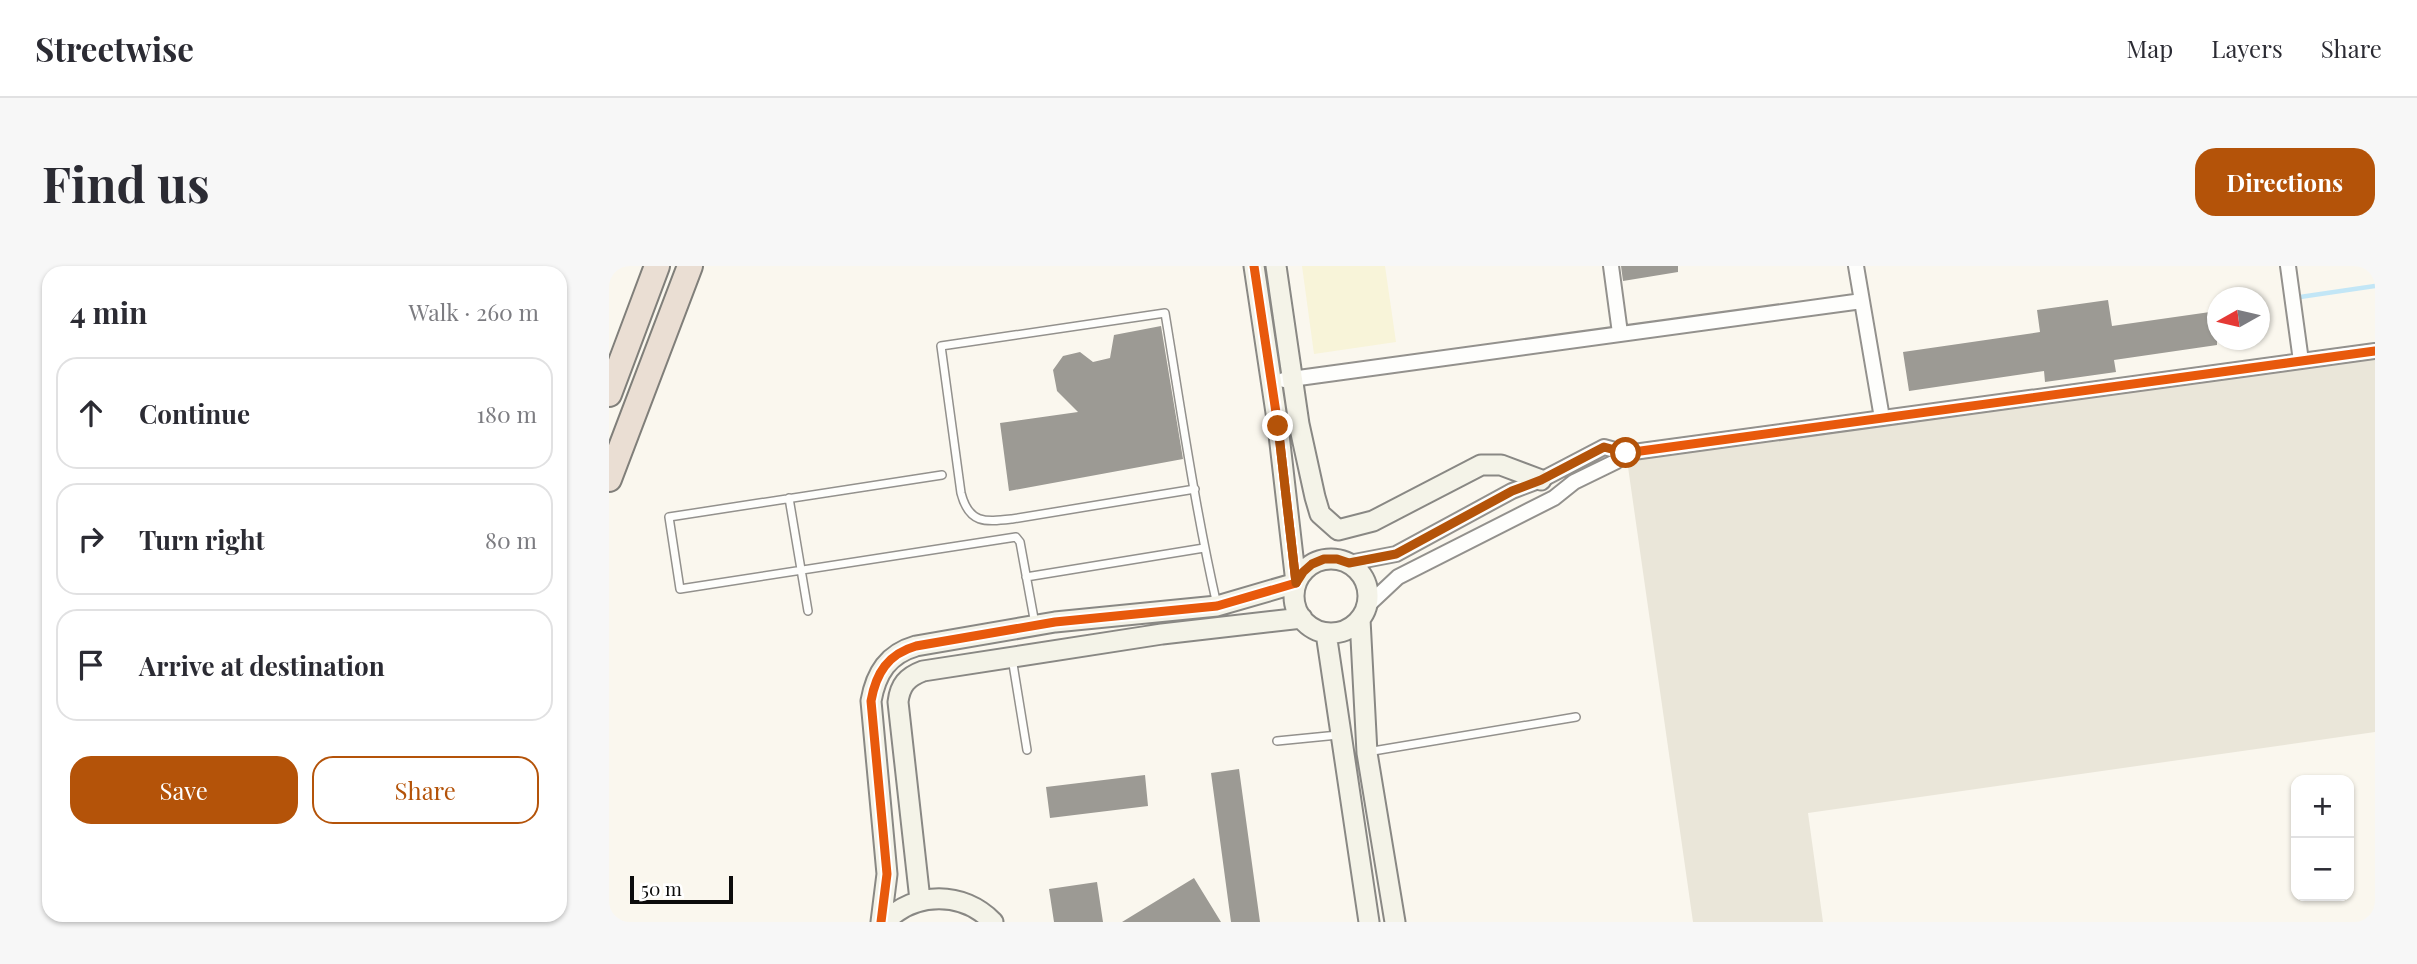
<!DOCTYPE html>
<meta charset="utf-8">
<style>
:root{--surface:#fff;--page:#f7f7f7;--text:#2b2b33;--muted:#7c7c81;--line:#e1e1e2;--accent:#b45309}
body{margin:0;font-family:"Playfair Display",serif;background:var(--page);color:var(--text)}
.controls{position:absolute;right:21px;bottom:21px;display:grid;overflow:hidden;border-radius:14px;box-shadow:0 2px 5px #0004}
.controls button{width:63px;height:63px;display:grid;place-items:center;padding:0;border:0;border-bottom:2px solid var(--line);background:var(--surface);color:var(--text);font:35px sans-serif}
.compass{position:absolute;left:1598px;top:21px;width:63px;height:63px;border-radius:50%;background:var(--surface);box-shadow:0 2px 5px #0004;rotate:262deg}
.scale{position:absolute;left:21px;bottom:18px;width:103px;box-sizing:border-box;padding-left:7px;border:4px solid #0b0b0b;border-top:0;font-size:19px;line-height:24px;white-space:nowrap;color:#0b0b0b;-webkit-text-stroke:5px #fff;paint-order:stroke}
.stop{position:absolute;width:21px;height:21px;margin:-16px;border:5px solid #b45309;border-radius:50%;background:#fff}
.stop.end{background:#b45309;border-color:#fff;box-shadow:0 2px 7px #0008}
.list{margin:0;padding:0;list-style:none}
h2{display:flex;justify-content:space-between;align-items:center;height:91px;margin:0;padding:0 28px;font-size:30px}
h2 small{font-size:23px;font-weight:400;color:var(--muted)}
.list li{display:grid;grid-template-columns:46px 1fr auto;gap:21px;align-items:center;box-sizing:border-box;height:112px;margin:0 14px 14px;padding:0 14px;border:2px solid var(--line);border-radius:21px}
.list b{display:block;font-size:26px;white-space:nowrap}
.list em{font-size:23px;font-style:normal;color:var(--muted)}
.actions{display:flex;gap:14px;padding:21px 28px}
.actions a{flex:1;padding:16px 0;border:2px solid var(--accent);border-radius:21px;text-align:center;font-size:24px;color:var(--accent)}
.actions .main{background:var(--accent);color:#fff}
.icon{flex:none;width:38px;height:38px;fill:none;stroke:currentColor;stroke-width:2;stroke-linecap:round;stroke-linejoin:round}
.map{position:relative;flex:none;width:1766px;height:656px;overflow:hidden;border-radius:21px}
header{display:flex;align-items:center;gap:42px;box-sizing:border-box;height:98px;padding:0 35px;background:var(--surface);border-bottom:2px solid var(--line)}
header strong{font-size:33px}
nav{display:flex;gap:38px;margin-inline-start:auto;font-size:24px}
.intro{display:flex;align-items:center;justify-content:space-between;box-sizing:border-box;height:168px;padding:0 42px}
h1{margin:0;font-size:49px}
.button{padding:18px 32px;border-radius:21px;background:var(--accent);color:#fff;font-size:24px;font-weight:700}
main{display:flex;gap:42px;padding:0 42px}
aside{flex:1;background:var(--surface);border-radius:21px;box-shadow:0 2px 5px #0004}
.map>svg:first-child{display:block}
.farmland{fill:#f8f4d9}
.plaza{fill:#eae6d9}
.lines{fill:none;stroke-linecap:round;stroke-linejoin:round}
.stream{stroke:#c2e6f6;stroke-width:4.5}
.building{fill:#9c9a94}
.lane-casing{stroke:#93918d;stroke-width:10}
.street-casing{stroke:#93918d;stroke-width:18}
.secondary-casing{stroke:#898884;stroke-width:23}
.highway-casing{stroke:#807f7a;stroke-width:28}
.lane{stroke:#fefefc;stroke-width:7}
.street{stroke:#fefefc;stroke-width:14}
.secondary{stroke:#f4f3e8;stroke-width:19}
.highway{stroke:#eaded3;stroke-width:24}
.cycleway-casing{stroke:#fff;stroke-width:13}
.cycleway{stroke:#e8590c;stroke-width:9}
.route{stroke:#b45309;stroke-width:9}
</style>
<header>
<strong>Streetwise</strong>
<nav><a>Map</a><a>Layers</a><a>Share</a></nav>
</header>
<div class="intro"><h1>Find us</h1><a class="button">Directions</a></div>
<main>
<aside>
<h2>4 min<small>Walk · 260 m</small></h2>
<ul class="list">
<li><svg class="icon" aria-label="ahead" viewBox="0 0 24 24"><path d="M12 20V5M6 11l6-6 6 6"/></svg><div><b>Continue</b></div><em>180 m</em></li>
<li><svg class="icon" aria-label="right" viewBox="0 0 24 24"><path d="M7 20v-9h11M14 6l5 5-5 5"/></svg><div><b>Turn right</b></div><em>80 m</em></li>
<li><svg class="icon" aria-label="arrive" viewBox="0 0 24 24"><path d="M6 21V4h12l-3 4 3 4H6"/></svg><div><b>Arrive at destination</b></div></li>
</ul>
<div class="actions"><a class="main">Save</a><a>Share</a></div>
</aside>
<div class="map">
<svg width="1766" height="656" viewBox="0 0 1766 656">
<rect width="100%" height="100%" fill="#faf7ee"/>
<!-- farmland -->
<path class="farmland" d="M693 0H776L787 76 705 88Z"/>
<!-- plaza -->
<path class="plaza" d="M1766 85V466L1199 547 1214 656H1084L1017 187Z"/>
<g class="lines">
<!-- stream -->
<path class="stream" d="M1691 31 1766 20"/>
</g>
<!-- building -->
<path class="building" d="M1012 0H1069V6L1014 15Z
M1499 34 1503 60 1608 45V79L1505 94 1507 106 1436 116 1435 105 1300 125 1294 86 1431 66 1428 44Z
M552 60 574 193 400 225 391 157 469 146 448 125 444 104 454 90 471 86 484 96 501 92 505 69Z
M630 503 651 656H622L602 507Z
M536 509 539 540 441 552 437 521Z
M585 612 612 656H513Z
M488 616 494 656H445L440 623Z"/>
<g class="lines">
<defs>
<path id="lane" d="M333 209 60 251 71 323 407 271 411 276 426 358
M586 223 403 253C376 256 360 258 352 227L332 80 556 47C572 144 586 242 608 339
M180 232 199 345
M417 311 595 282
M403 392 418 484
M668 475 729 469
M758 486 967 451"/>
<path id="street" d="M1002 0 1011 67
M1247 0 1273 152
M1679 0 1692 95
M675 114 1253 35
M1017 187 1766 85
M740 297 787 288 903 225 932 214 995 181 1017 187 1006 196 965 216 945 232 789 311 757 341"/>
<path id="secondary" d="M667 0 690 158 706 231 711 248 729 264 764 255 872 199H892L932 214
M685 330a37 37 0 1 1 74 0a37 37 0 1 1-74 0Z
M751 353 758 487 786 656
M717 367 760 656
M311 634 289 436C291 419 298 411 314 405L553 368 693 352
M272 656 278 608 262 435C267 407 279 388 307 380L446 356 608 340 687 317 669 160 645 0
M276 656C306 625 354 625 384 656"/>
<path id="highway" d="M0 128 48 0
M0 213 81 0"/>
</defs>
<!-- lane casing -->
<use href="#lane" class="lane-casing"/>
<!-- street casing -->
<use href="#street" class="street-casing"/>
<!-- secondary casing -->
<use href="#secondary" class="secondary-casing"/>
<!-- highway casing -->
<use href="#highway" class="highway-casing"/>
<!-- lane -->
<use href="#lane" class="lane"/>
<!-- street -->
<use href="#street" class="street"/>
<!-- secondary -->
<use href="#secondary" class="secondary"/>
<!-- highway -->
<use href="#highway" class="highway"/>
<defs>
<path id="cycleway" d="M1017 187 1766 85
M272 656 278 608 262 435C267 407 279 388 307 380L446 356 608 340 687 317 669 160 645 0"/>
</defs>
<!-- cycleway casing -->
<use href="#cycleway" class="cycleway-casing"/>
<!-- cycleway -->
<use href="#cycleway" class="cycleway"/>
</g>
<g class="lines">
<!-- route -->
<path class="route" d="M669 160 687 317 694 306 703 298 715 293H728L740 297 787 288 903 225 932 214 995 181 1017 187"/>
</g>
</svg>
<div class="controls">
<button>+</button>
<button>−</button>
</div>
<svg class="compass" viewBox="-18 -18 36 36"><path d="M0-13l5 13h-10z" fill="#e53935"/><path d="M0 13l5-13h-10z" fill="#7c7c81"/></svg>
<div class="scale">50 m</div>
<div class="stop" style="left:1017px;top:187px"></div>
<div class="stop end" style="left:669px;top:160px"></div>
</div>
</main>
